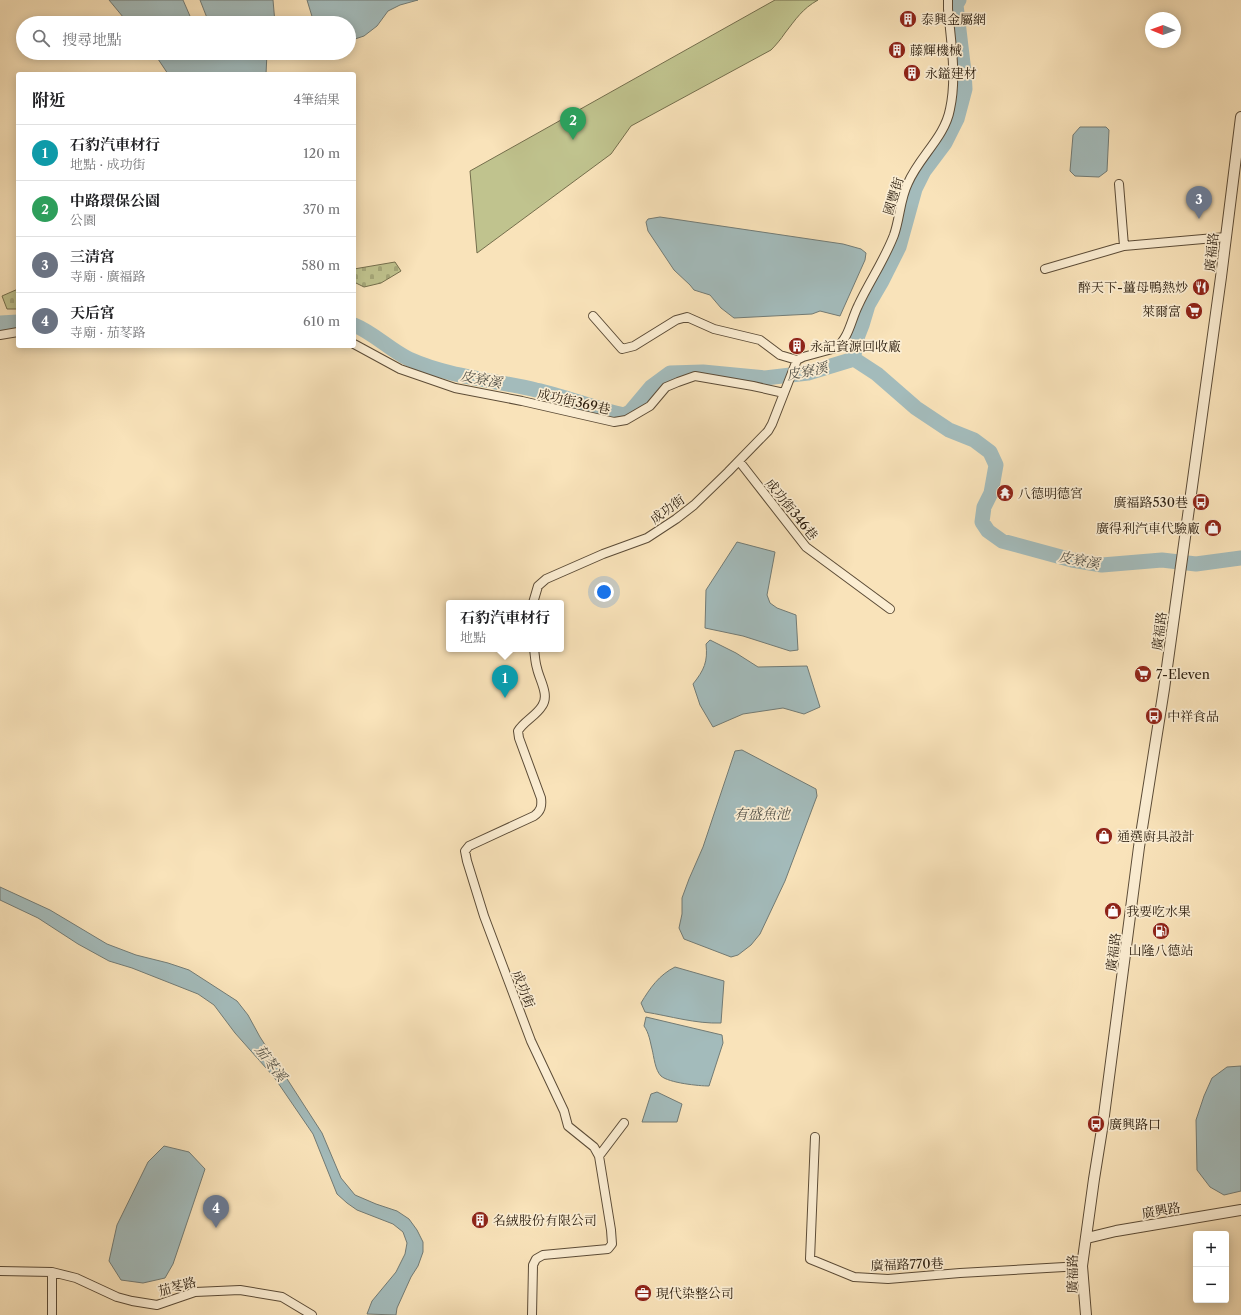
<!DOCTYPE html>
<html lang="zh-TW">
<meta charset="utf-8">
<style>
:root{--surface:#fff;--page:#f6f6f6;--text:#202124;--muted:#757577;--line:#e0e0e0;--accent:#8f2418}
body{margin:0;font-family:"Libre Caslon Text","Noto Serif TC",serif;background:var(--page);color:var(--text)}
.controls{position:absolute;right:12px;bottom:12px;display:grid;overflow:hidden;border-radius:4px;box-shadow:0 2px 10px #0003}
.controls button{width:36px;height:36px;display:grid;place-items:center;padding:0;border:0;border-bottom:1px solid var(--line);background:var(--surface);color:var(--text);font:20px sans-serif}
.compass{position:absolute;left:1145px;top:12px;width:36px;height:36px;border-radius:50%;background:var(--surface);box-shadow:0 2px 10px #0003;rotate:271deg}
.you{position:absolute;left:604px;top:592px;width:14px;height:14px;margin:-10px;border:3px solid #fff;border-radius:50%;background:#1a73e8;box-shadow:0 0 0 6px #1a73e833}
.badge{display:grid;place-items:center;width:26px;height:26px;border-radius:50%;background:var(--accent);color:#fff;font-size:13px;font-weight:700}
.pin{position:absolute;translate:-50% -33px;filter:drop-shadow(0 1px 2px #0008)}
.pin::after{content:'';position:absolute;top:21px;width:14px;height:12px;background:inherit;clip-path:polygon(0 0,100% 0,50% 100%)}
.popup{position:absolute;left:446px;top:600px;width:118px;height:52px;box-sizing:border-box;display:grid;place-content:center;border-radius:4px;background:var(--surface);filter:drop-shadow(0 1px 3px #0005);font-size:13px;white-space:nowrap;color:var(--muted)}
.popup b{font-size:15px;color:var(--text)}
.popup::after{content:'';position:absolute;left:50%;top:100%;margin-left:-8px;border:8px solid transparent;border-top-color:var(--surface)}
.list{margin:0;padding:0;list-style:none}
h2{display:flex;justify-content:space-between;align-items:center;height:52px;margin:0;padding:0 16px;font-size:17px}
h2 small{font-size:13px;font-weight:400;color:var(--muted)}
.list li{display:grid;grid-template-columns:26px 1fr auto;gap:12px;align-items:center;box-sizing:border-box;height:56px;padding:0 16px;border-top:1px solid var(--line)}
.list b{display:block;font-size:15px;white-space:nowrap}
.list p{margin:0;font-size:13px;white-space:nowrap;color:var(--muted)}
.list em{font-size:13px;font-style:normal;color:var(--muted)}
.icon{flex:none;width:22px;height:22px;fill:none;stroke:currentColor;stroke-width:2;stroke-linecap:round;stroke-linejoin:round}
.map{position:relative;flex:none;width:1241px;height:1315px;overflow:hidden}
.search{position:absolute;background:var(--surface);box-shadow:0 2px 10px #0003;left:16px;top:16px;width:340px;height:44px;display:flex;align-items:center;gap:10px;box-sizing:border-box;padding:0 14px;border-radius:22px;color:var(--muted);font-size:15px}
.panel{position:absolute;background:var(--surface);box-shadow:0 2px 10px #0003;left:16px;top:72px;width:340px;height:276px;border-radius:4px}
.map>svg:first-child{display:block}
.cemetery{fill:url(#cemetery-stones);stroke:#746e4c}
.green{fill:#c0c38e;stroke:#746e4c}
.water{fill:#a3bbbb;stroke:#727b75}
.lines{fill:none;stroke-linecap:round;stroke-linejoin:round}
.river{stroke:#a3bbbb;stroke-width:15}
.minor-casing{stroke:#5c4c37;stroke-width:10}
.tertiary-casing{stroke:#5c4c37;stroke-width:12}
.minor{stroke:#fbedd2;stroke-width:8}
.tertiary{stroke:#fbedd2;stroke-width:10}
.labels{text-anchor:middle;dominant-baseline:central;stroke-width:3.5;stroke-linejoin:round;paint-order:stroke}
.poi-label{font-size:13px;fill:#281a0b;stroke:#fbedd2;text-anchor:start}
.street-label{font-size:13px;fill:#281a0b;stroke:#fbedd2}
.water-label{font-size:14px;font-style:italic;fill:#535249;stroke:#fbedd2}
</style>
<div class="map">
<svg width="1241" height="1315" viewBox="0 0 1241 1315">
<defs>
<pattern id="cemetery-stones" width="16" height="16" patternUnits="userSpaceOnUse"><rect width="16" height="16" fill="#c0c38e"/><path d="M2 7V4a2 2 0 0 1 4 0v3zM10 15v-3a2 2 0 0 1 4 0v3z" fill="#a5a779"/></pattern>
</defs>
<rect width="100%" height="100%" fill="#f9e3ba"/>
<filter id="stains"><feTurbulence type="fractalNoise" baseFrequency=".005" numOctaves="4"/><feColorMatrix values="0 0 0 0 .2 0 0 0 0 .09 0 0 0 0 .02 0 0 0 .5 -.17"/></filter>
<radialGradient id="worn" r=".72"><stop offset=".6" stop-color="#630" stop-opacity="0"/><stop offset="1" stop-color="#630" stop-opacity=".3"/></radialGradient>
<!-- cemetery -->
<path class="cemetery" d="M395 262 401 271 381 283 364 287 354 282V269Z
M18 289V309H7L2 296Z"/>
<!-- green -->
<path class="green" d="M775 0H818C802 9 796 19 785 33 781 39 776 45 771 50L631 126 611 154 477 253 470 171Z"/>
<!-- water -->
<path class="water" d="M109 0H183L193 23H128Z
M200 0H273L275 23H209Z
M307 0H418L400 5 388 11 377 26 364 36 349 41V23H314Z
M154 53H267L266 74H168Z
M1080 127H1106L1109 130 1107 171 1099 177 1075 176 1070 171 1073 135Z
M660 217 843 244 861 249 866 253 865 260 840 316 820 311 812 314 734 318 721 308 710 295 694 290 690 285 674 270 648 231 646 222 648 219Z
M737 542 775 552 767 595 770 603 777 608 796 615 798 650 790 651 743 636 705 628 706 590Z
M710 640 736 653 758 667 807 666 820 707 804 714 783 708 743 714 713 727 700 705 693 684C704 670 708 662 706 644Z
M742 750 816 789 817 796 785 881 760 934 751 945 738 955 731 957 684 939 679 928 682 914V898L689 879 703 847 735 751Z
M0 887 50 910 107 944 136 955 168 963 189 970 237 1001 248 1015 260 1037 322 1133 341 1178 355 1195 376 1204 397 1211 409 1219 417 1230 423 1242V1252L418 1266 411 1277 397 1308 396 1315 367 1314 372 1301 396 1272 405 1254 407 1243 403 1232 393 1224 357 1210 347 1203 337 1194 313 1134 274 1077 235 1033 214 1005 198 994 132 968 109 961 78 944 38 918 0 900Z
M675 967 724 981 721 1023C696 1024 670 1016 645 1012L641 1003C650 988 659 975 675 967Z
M646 1017 722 1035 723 1043 709 1086C699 1086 669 1083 661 1076 655 1070 654 1057 652 1049 650 1041 649 1033 644 1026Z
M1241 1066V1191L1224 1195 1210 1187 1197 1170 1196 1120 1204 1096 1212 1078 1227 1067Z
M657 1092 682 1104 677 1122H642L651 1094Z
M164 1146 189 1152 205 1169 173 1264 165 1278 143 1283 121 1280 109 1261 117 1225 148 1162Z"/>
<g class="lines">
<!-- river -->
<path class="river" d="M0 323 18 322
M354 325C374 333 390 350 409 359 449 377 494 380 536 390 566 396 594 409 624 415L630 412 651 387 670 373 703 372 765 378 808 373 854 359
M854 359 877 374 916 408 949 430 974 440 990 452 996 465 991 493 984 507 982 522 988 531 1002 541 1072 560 1102 565 1162 560 1196 564 1241 558
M854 359 855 343 862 325 868 305 882 281 899 247 915 189 924 171 945 143 957 119 965 89 964 72 956 5 959 0"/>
<defs>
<path id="minor" d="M1119 184 1124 246
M1045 269 1124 246 1226 237
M593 316 622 349 634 346 676 320 687 317 714 329 760 340 780 355 797 360
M0 335 18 332
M354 344 400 369 455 388 522 401 614 422 626 420 650 406 666 387 678 382 695 376 753 386 784 393
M739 461 806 547 890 609
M533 603 538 586 546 579 603 554 647 538 676 519 694 505 728 472 768 431 772 424 797 360 803 357 836 348C849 338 851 320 858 306 869 282 884 261 894 235 900 218 900 199 908 183 919 157 945 137 950 109 957 77 951 42 948 9V0
M815 1137 810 1259 854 1277 888 1279 960 1273 1082 1266
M599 1156 624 1123
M0 1271 52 1272 76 1278 117 1297 132 1301 157 1305 195 1292 240 1290 282 1297 312 1315
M52 1315V1272
M532 1315 533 1265 536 1259 543 1255 608 1249 612 1244 611 1230 599 1156 594 1147 568 1126 564 1111 531 1041 484 916 467 861 465 851 469 846 534 816C541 811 542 806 541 798L519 738 518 731C524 721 536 716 542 706 550 695 539 679 537 668 535 662 535 655 534 649"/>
<path id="tertiary" d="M1087 1238 1116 1231 1241 1210
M1086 1315 1082 1266 1094 1179 1103 1123 1139 847 1164 689 1221 277 1241 117"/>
</defs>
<!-- minor casing -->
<use href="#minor" class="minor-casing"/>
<!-- tertiary casing -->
<use href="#tertiary" class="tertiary-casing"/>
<!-- minor -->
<use href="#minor" class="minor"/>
<!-- tertiary -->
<use href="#tertiary" class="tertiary"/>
</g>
<!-- icons -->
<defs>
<symbol id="building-disc" viewBox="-11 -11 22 22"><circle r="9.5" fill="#8f2418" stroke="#fbedd2"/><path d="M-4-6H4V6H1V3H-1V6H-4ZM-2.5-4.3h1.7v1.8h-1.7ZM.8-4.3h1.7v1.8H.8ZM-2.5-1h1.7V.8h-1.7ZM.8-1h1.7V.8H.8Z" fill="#fff"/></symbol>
<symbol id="restaurant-disc" viewBox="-11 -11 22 22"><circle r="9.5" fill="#8f2418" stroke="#fbedd2"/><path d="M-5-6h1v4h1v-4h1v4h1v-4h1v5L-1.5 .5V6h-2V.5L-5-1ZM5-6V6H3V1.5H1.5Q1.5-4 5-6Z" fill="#fff"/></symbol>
<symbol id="supermarket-disc" viewBox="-11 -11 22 22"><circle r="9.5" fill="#8f2418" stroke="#fbedd2"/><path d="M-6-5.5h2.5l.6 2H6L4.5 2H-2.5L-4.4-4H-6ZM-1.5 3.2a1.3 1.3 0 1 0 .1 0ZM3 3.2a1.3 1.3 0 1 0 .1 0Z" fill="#fff"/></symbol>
<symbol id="temple-disc" viewBox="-11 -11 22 22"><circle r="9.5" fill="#8f2418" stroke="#fbedd2"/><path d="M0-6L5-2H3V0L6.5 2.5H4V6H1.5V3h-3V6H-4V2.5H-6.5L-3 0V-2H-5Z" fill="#fff"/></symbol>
<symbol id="bus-disc" viewBox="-11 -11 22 22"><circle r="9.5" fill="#8f2418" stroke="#fbedd2"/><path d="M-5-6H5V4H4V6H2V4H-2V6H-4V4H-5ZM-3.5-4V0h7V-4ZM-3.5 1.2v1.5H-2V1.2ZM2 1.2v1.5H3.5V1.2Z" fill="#fff"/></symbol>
<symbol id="shop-disc" viewBox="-11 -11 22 22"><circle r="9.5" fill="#8f2418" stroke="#fbedd2"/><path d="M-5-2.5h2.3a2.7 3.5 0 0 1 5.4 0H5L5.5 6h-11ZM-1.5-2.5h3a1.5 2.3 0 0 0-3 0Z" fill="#fff"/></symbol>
<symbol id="fuel-disc" viewBox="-11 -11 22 22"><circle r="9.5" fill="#8f2418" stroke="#fbedd2"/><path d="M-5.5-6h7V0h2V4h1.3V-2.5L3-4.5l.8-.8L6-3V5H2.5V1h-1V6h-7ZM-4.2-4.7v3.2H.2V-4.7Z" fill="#fff"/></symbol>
<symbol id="office-disc" viewBox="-11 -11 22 22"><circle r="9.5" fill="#8f2418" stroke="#fbedd2"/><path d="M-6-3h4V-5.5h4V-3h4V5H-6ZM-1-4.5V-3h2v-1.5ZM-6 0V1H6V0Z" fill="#fff"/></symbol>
</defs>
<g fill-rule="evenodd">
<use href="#building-disc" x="898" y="9" width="20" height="20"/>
<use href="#building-disc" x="887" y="40" width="20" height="20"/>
<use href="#building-disc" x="902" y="63" width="20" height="20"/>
<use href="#restaurant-disc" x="1191" y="277" width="20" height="20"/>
<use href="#supermarket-disc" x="1184" y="301" width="20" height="20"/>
<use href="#building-disc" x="787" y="336" width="20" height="20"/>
<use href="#temple-disc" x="995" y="483" width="20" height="20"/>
<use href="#bus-disc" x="1191" y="492" width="20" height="20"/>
<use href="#shop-disc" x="1203" y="518" width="20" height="20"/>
<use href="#supermarket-disc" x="1133" y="664" width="20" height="20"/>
<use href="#bus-disc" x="1144" y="706" width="20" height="20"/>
<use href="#shop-disc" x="1094" y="826" width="20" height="20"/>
<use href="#shop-disc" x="1103" y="901" width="20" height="20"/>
<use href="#fuel-disc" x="1151" y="921" width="20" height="20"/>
<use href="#bus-disc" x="1086" y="1114" width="20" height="20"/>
<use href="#building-disc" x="470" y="1210" width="20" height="20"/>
<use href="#office-disc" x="633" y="1283" width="20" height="20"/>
</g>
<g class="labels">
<!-- poi labels -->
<g class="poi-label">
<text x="921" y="19">泰興金屬網</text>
<text x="910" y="50">藤輝機械</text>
<text x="925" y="73">永鎰建材</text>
<text x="1188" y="287" text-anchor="end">醉天下-薑母鴨熱炒</text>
<text x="1181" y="311" text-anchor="end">萊爾富</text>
<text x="810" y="346">永記資源回收廠</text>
<text x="1018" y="493">八德明德宮</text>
<text x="1188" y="502" text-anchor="end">廣福路530巷</text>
<text x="1200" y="528" text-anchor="end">廣得利汽車代驗廠</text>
<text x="1156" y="674">7-Eleven</text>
<text x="1167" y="716">中祥食品</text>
<text x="1117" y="836">通選廚具設計</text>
<text x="1126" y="911">我要吃水果</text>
<text x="1161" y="950" text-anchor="middle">山隆八德站</text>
<text x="1109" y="1124">廣興路口</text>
<text x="493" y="1220">名絨股份有限公司</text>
<text x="656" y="1293">現代染整公司</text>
</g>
<!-- street labels -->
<g class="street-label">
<text transform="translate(893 196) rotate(-73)">國豐街</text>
<text transform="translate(1211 252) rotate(-84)">廣福路</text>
<text transform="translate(574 401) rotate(13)">成功街369巷</text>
<text transform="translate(667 509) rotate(-36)">成功街</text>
<text transform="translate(792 509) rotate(51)">成功街346巷</text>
<text transform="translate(1159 631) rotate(-82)">廣福路</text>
<text transform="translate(1113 952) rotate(-82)">廣福路</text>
<text transform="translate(524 989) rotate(69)">成功街</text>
<text transform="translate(1161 1210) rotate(-10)">廣興路</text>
<text transform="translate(907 1264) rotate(-2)">廣福路770巷</text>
<text transform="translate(1072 1274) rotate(-89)">廣福路</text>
<text transform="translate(177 1286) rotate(-15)">茄苳路</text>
</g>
<!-- water labels -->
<g class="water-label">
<text transform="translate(807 371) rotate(-11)">皮寮溪</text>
<text transform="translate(481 379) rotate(11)">皮寮溪</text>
<text transform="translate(1079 560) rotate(11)">皮寮溪</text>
<text x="762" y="814">有盛魚池</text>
<text transform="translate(271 1063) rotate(52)">茄苳溪</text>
</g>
</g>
<rect width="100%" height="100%" filter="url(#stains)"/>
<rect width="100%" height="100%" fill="url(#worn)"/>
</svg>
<div class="controls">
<button>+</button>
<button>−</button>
</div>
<svg class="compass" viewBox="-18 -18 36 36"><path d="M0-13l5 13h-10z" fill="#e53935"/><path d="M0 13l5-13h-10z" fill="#757577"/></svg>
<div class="you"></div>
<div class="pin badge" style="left:505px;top:698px;background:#0f9aa8">1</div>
<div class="popup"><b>石豹汽車材行</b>地點</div>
<div class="pin badge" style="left:573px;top:140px;background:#2e9e5b">2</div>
<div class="pin badge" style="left:1199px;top:219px;background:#6b7280">3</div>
<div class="pin badge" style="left:216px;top:1228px;background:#6b7280">4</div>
<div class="search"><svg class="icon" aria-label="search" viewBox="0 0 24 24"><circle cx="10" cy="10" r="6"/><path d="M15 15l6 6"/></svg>搜尋地點</div>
<section class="panel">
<h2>附近<small>4筆結果</small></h2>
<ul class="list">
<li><span class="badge" style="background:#0f9aa8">1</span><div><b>石豹汽車材行</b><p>地點 · 成功街</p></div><em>120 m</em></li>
<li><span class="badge" style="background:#2e9e5b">2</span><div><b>中路環保公園</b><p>公園</p></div><em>370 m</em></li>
<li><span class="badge" style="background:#6b7280">3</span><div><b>三清宮</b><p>寺廟 · 廣福路</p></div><em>580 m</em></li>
<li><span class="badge" style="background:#6b7280">4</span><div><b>天后宮</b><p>寺廟 · 茄苳路</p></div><em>610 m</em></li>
</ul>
</section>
</div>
